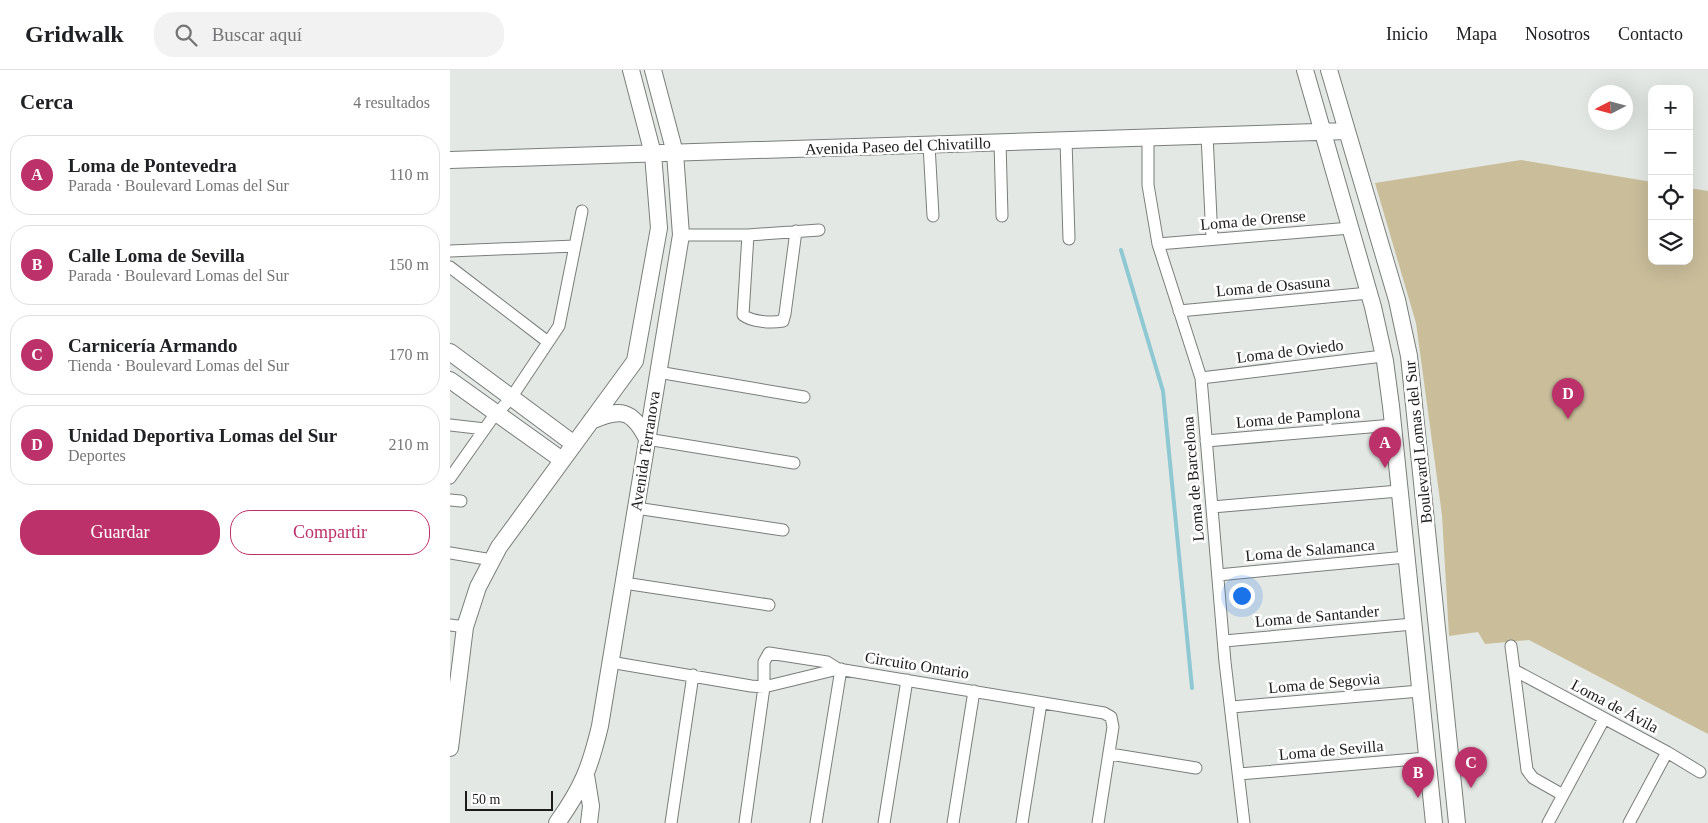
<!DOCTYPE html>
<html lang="es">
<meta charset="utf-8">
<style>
:root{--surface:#fff;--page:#f2f2f2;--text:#202124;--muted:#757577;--line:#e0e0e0;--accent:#bc316a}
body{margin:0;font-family:Georgia,serif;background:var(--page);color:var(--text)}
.controls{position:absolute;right:15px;top:15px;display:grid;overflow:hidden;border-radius:10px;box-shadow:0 5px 20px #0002}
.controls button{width:45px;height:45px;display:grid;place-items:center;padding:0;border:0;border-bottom:1px solid var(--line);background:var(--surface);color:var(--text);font:25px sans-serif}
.compass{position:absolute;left:1138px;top:15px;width:45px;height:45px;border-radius:50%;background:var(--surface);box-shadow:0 5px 20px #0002;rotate:264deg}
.scale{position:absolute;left:15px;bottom:12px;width:88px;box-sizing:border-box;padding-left:5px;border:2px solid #1a1b1a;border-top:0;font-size:14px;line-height:18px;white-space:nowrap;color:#1a1b1a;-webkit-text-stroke:4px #fff;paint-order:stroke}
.you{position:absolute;left:791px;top:525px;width:18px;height:18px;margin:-12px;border:4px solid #fff;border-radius:50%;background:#1a73e8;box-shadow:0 0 0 8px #1a73e833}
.badge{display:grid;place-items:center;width:32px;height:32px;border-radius:50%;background:var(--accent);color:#fff;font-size:16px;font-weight:700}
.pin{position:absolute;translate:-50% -41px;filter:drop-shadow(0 1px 2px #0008)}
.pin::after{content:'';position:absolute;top:26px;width:18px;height:15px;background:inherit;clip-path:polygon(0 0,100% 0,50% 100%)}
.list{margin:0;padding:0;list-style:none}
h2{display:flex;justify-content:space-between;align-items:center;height:65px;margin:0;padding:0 20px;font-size:21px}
h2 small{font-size:16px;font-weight:400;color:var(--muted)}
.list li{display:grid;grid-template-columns:32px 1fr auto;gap:15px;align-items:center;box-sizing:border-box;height:80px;margin:0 10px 10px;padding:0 10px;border:1px solid var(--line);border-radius:20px}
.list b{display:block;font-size:19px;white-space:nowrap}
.list p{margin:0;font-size:16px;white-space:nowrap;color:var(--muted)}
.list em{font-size:16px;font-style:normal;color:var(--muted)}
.actions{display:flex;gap:10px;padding:15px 20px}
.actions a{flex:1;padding:11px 0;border:1px solid var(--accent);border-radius:20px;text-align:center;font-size:18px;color:var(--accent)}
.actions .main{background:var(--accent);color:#fff}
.icon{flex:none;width:28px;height:28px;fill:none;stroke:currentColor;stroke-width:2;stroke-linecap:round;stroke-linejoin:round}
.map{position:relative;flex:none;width:1258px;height:753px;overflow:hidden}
header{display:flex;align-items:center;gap:30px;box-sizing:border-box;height:70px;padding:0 25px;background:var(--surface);border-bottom:1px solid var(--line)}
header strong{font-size:24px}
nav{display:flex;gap:28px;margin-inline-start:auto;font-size:18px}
.search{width:350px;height:45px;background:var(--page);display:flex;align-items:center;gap:12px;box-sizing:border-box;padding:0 18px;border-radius:20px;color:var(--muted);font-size:19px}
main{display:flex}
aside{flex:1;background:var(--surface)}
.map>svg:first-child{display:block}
.green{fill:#c9bd9a}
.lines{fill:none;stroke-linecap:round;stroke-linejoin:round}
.stream{stroke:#8ec8d3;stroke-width:4}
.street-casing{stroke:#7a7e7b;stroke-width:13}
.secondary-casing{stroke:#7a7e7b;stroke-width:18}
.street{stroke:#fff;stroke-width:11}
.secondary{stroke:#fff;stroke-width:16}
.labels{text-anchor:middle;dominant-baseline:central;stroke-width:5;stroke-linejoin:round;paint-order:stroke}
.street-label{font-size:16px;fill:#1a1b1a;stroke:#fff}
</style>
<header>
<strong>Gridwalk</strong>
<div class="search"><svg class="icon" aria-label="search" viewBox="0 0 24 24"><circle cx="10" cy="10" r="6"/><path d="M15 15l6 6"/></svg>Buscar aquí</div>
<nav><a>Inicio</a><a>Mapa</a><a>Nosotros</a><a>Contacto</a></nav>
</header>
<main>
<aside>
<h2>Cerca<small>4 resultados</small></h2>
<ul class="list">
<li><span class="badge">A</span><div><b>Loma de Pontevedra</b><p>Parada · Boulevard Lomas del Sur</p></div><em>110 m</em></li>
<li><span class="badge">B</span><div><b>Calle Loma de Sevilla</b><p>Parada · Boulevard Lomas del Sur</p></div><em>150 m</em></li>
<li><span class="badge">C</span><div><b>Carnicería Armando</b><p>Tienda · Boulevard Lomas del Sur</p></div><em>170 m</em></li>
<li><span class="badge">D</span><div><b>Unidad Deportiva Lomas del Sur</b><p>Deportes</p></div><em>210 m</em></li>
</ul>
<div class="actions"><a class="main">Guardar</a><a>Compartir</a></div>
</aside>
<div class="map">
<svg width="1258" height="753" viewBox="0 0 1258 753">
<rect width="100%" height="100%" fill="#e4e8e4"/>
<!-- green -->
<path class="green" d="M1071 90 1202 112V191H1239V118L1258 121V664L1079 570 1035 574 1028 562 999 566 992 445 966 253 925 113Z"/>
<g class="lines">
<!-- stream -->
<path class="stream" d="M671 180 713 321 742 618"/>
<defs>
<path id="street" d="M757 65 762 169
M698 67V115L708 174 751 308 775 592 794 753
M616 70 619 169
M550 72 552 146
M479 75 483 146
M231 165H298L369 160
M298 165 293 245C302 252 321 253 333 251L335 244 346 161
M708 174 900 158
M0 181 125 176
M0 197 98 272
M729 241 919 223
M208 302 354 327
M751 308 933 286
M0 355 35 359
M197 369 344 393
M756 371 943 355
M0 408 41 350 61 328 109 256 132 141
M0 430 11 431
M762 437 949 421
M186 438 333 460
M0 483 42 490
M768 505 956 487
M174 513 319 535
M0 555 15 557
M774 571 963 554
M1061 576 1077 700 1083 708 1113 725
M160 592 301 616 314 617 388 599 654 643 661 647 663 657 648 753
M1064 600 1217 682 1250 702
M782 637 970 621
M660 684 746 698
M789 704 977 688
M221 753 243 605
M295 753 314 617V592L319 583 377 592 388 599
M366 753 391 599
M434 753 457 610
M503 753 524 621
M572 753 591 633
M1098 753 1154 649
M1179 753 1217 682"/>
<path id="secondary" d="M855 0 923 237 935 291 941 336 984 753
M879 0 947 230 959 286 1007 753
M0 90 897 61
M0 282 124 374
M0 310 112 390
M141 351C170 338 182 339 197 369
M0 678 15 557 28 517 49 477 185 291 209 158 203 84 181 0
M136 705 141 736 139 753
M107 753C132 718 140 698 150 656L231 165 225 83 203 0"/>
</defs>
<!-- street casing -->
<use href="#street" class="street-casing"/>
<!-- secondary casing -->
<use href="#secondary" class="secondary-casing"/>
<!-- street -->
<use href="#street" class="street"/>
<!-- secondary -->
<use href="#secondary" class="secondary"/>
</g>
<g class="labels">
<!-- street labels -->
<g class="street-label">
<text transform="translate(448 76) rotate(-2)">Avenida Paseo del Chivatillo</text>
<text transform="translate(803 150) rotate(-5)">Loma de Orense</text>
<text transform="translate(823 216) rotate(-5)">Loma de Osasuna</text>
<text transform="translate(840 281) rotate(-7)">Loma de Oviedo</text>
<text transform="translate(848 347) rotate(-5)">Loma de Pamplona</text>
<text transform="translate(968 372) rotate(-96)">Boulevard Lomas del Sur</text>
<text transform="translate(195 381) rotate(-81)">Avenida Terranova</text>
<text transform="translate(743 409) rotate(-95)">Loma de Barcelona</text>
<text transform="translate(860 480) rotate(-5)">Loma de Salamanca</text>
<text transform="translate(867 546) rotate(-5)">Loma de Santander</text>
<text transform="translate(467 595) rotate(9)">Circuito Ontario</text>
<text transform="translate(874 613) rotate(-5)">Loma de Segovia</text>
<text transform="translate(1165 636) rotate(28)">Loma de Ávila</text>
<text transform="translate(881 680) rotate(-5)">Loma de Sevilla</text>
</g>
</g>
</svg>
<div class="controls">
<button>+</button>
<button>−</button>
<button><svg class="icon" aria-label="locate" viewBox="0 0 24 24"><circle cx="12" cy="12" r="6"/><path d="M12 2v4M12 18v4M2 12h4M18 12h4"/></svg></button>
<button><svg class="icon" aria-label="layers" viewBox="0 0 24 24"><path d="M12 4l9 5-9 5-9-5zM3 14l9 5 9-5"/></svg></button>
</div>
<svg class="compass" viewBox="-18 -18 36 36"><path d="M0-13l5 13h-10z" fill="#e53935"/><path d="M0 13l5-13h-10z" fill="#757577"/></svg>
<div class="scale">50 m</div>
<div class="you"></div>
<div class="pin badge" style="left:935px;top:398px">A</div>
<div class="pin badge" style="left:968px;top:728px">B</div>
<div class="pin badge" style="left:1021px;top:718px">C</div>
<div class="pin badge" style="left:1118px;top:349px">D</div>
</div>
</main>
